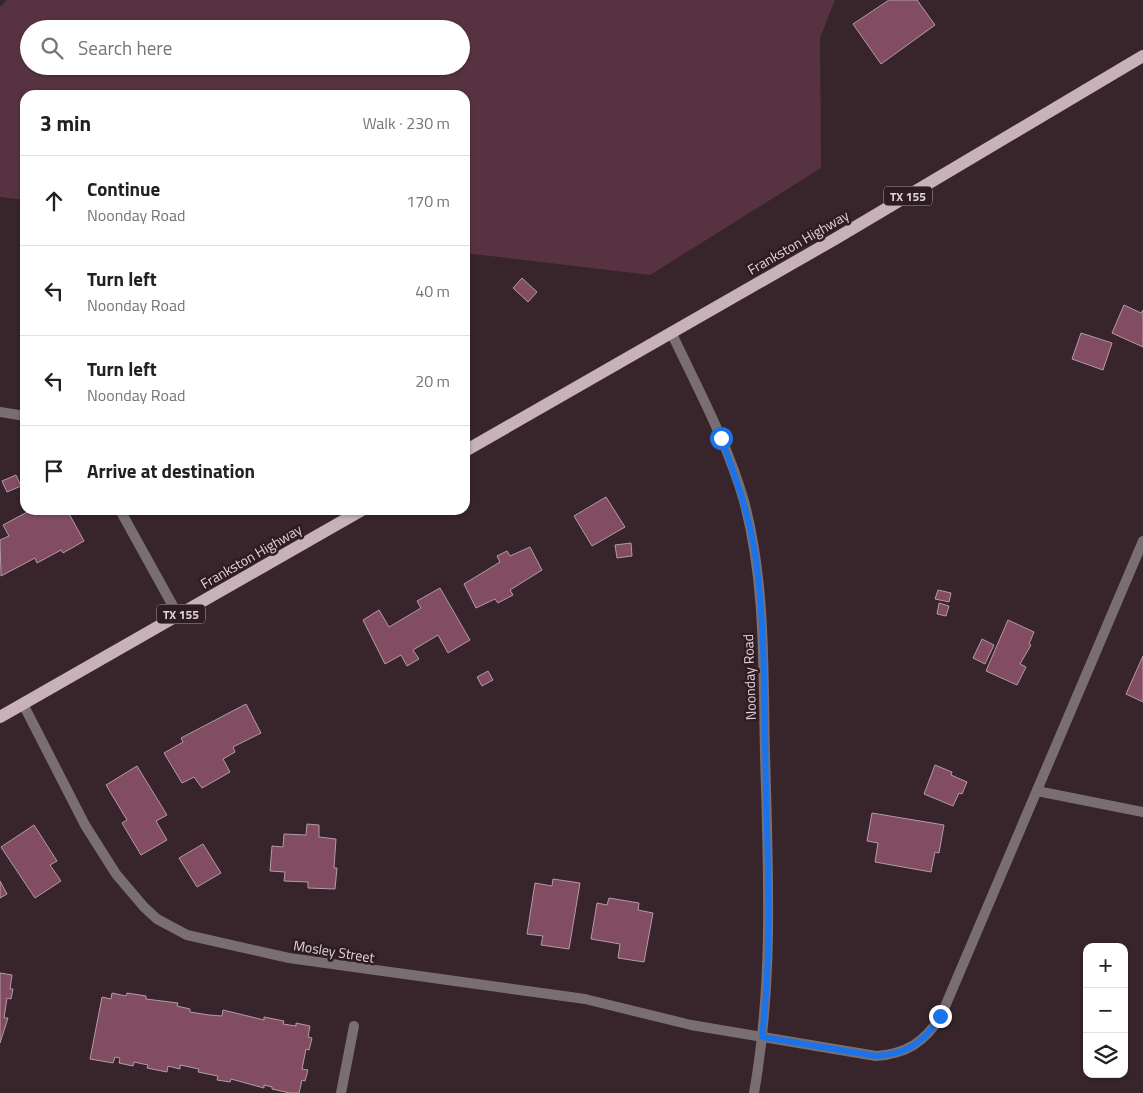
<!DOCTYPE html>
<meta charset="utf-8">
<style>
:root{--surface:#fff;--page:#f6f6f6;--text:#202124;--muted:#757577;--line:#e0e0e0}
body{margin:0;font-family:"Titillium Web",sans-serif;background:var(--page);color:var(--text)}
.controls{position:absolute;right:15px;bottom:15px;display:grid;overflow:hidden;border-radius:10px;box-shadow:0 1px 4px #0004}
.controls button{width:45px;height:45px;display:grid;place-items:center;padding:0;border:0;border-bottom:1px solid var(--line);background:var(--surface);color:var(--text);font:25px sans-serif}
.stop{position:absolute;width:15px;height:15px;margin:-11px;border:4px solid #1a73e8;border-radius:50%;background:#fff}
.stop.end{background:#1a73e8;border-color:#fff;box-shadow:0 1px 5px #0008}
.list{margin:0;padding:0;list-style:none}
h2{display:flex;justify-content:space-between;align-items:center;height:65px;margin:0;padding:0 20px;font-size:21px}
h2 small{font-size:16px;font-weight:400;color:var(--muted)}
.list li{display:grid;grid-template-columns:32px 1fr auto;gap:15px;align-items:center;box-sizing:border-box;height:90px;padding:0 20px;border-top:1px solid var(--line)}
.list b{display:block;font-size:19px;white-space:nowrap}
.list p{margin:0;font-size:16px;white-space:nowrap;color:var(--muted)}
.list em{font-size:16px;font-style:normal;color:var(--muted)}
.icon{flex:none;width:28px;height:28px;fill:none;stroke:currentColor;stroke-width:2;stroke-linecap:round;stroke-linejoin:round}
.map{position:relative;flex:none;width:1143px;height:1093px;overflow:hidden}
.search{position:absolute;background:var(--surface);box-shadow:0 1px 4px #0004;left:20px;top:20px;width:450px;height:55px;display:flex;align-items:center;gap:12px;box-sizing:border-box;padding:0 18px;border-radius:28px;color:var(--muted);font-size:19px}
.panel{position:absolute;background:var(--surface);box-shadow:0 1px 4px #0004;left:20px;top:90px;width:450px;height:425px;border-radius:15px}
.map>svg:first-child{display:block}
.green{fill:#573341;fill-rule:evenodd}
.building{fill:#824c62;stroke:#b39ba4}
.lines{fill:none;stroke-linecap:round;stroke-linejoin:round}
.service{stroke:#796f72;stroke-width:10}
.minor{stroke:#796f72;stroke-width:10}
.tertiary{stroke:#796f72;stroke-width:10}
.primary{stroke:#c7b2b9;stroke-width:12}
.route{stroke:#1a73e8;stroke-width:6}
.labels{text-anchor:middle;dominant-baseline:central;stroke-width:5;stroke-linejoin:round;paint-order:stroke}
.shield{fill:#2e1c23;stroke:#ab9da2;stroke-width:1}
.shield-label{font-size:12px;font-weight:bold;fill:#e1d4d9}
.street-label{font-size:14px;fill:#e1d4d9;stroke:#2e1c23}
</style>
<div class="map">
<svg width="1143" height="1093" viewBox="0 0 1143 1093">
<rect width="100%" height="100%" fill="#38252c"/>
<!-- green -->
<path class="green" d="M7 0H835L820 38 821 168 650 275 465 253V95H25V200L0 197V7ZM29 29H461V66H29Z"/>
<!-- building -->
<path class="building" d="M889 0H917L935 25 881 64 853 24Z
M522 278 537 292 528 302 513 288Z
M1124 305 1141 313 1143 310V347L1112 333Z
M1081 333 1112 343 1103 370 1072 359Z
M16 475 21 486 7 492 2 481Z
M606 497 625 527 592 546 574 516Z
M31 510H67L84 541 63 553 61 550 37 563 35 558 1 576 0 540 9 536 3 525Z
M631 543 632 556 617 558 615 545Z
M530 547 542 570 510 590 513 595 498 603 495 599 476 608 464 584 500 562 497 556 507 551 510 556Z
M440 588 470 640 448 653 438 635 413 650 419 659 407 666 401 655 385 664 363 620 379 610 389 627 421 608 417 601Z
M938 590 951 593 949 602 935 599Z
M939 603 949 606 946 616 937 614Z
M1008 620 1034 632 1029 644 1031 645 1020 664 1026 667 1017 685 986 671Z
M982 639 994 645 985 664 973 658Z
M1143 656V702L1126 694Z
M488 671 493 680 482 686 477 677Z
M246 704 261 733 233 747 235 752 223 759 230 772 202 788 194 777 182 783 164 753 183 742 181 738Z
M935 765 952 772 951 775 967 782 962 794 959 793 953 806 924 794Z
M137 766 167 815 156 821 167 840 141 855 122 823 127 820 106 785Z
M872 813 944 825 939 853 935 852 931 872 875 862 878 843 867 841Z
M307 824 319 825V837L336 839 334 868H337L335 889 308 888V882L284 881 285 872 270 871 272 846 283 847 284 834 306 835Z
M34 825 57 861 50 865 61 881 35 898 1 847Z
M203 844 221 873 197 887 179 858Z
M553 879 580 883 569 949 541 945 543 936 527 934 535 883 552 886Z
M0 881 7 894 0 898Z
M609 898 639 903 638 910 653 913 644 962 618 958 620 944 591 939 597 903 607 905Z
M0 973 12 975 10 989H13L11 999 7 998 4 1018H8L0 1043Z
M112 993 126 996 127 993 146 996V999L178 1003 177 1006 190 1009V1012L209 1015 222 1016 223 1010 264 1020V1017L284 1021 283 1024 296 1026V1023L310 1026 308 1037 312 1038 309 1050 306 1049 302 1069 308 1070 305 1081 302 1080 299 1093H290L272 1089V1087L264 1085V1088L231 1079 230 1082 217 1080 218 1076 198 1072 199 1069 180 1065V1069L168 1066 167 1072 147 1068 148 1065 134 1062 133 1066 119 1063 120 1058 115 1057 113 1063 90 1059 102 997 111 999Z"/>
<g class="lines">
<!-- service -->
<path class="service" d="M1037 791 1143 812
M341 1093 354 1026"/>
<!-- minor -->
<path class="minor" d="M0 412 25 416
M120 510 178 615
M23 704 85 825 116 874 144 907 157 919 187 935 289 958 585 999 691 1025 876 1056C906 1054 925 1042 941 1016L1143 541"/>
<!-- tertiary -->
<path class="tertiary" d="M671 332C697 387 727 442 744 501 766 583 763 670 765 754 768 867 774 980 754 1093"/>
<!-- primary -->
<path class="primary" d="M465 451 835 239 1143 56
M0 717 362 510"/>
</g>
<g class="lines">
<!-- route -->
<path class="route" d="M721 438C737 480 752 523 757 568 766 641 764 715 766 788 768 871 772 954 762 1037L876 1056C907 1054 925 1042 940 1016"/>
</g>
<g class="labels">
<!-- shield labels -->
<g class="shield">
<rect x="884" y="186.5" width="48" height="19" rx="4"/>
<rect x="157" y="604.5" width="48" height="19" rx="4"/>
</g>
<g class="shield-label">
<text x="908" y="196">TX 155</text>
<text x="181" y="614">TX 155</text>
</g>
<!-- street labels -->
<g class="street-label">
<text transform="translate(798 242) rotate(-30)">Frankston Highway</text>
<text transform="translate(251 556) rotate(-30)">Frankston Highway</text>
<text transform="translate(749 677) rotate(-92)">Noonday Road</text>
<text transform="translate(334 951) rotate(9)">Mosley Street</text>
</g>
</g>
</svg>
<div class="controls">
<button>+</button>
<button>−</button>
<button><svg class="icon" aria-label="layers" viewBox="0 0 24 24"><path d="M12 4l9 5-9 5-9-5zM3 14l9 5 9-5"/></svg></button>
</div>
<div class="stop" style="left:721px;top:438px"></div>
<div class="stop end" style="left:940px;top:1016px"></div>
<div class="search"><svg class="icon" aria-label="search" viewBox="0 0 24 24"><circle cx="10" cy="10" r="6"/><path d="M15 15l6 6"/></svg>Search here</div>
<section class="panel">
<h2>3 min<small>Walk · 230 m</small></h2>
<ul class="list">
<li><svg class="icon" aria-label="ahead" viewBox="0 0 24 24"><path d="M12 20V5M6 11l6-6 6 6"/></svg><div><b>Continue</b><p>Noonday Road</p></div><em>170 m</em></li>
<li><svg class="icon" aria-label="left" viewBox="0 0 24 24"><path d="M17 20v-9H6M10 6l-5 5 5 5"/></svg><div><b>Turn left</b><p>Noonday Road</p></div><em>40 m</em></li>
<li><svg class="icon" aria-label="left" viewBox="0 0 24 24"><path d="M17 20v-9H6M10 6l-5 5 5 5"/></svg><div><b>Turn left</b><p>Noonday Road</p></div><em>20 m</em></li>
<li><svg class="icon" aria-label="arrive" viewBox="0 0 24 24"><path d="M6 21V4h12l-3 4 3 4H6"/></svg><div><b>Arrive at destination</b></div></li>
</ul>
</section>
</div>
